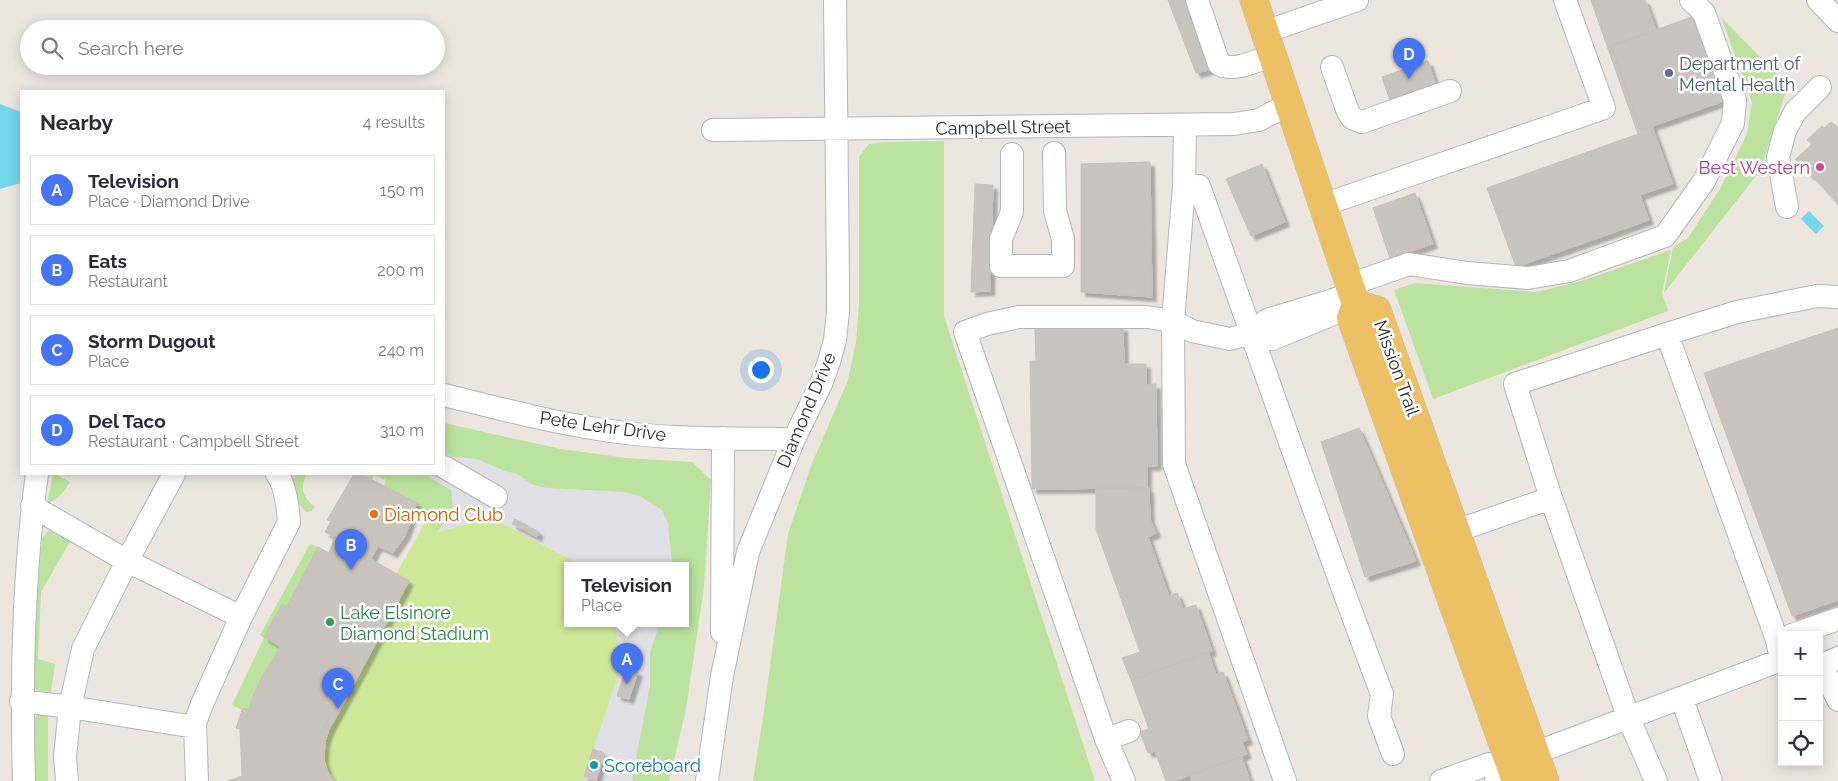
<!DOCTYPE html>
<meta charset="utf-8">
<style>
:root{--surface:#fff;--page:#f2f2f3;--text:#2b2b33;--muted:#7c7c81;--line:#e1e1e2;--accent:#4575f4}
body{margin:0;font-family:Raleway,sans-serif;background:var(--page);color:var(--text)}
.controls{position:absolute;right:15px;bottom:15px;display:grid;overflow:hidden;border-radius:0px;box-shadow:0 2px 12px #0003}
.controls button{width:45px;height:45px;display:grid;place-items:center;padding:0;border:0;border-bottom:1px solid var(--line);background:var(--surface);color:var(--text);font:25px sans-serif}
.you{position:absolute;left:760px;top:369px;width:18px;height:18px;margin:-12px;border:4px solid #fff;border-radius:50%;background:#1a73e8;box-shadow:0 0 0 8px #1a73e833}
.badge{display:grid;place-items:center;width:32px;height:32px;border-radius:50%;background:var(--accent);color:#fff;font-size:16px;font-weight:700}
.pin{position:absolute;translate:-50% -41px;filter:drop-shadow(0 1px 2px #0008)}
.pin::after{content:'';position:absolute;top:26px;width:18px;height:15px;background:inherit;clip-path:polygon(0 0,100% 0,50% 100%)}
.popup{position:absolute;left:564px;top:562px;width:125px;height:65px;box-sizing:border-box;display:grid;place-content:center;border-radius:0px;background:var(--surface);filter:drop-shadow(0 1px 4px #0005);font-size:16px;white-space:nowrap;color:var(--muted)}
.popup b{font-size:19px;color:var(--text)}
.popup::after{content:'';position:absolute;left:50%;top:100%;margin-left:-10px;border:10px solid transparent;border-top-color:var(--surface)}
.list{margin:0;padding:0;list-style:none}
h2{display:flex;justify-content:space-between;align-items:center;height:65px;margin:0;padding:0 20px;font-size:21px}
h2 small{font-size:16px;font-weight:400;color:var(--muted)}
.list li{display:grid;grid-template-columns:32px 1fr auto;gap:15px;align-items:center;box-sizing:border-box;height:70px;margin:0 10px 10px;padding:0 10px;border:1px solid var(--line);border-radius:0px}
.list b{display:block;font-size:19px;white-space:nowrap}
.list p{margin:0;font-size:16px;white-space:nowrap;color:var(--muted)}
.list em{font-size:16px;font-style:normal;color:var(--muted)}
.icon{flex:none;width:28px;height:28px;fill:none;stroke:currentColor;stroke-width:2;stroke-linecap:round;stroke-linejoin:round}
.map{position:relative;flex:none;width:1838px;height:781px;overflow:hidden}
.search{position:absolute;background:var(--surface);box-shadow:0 2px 12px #0003;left:20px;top:20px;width:425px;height:55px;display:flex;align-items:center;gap:12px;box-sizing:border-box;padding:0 18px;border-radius:28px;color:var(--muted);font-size:19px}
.panel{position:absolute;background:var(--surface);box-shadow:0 2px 12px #0003;left:20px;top:90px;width:425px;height:385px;border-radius:0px}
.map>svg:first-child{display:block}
.industrial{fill:#e0dfe6}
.green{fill:#bbe29e}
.pitch{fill:#cee89a}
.water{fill:#76d6eb}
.building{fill:#c9c4bd;stroke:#c9c1b8;filter:url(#shadow)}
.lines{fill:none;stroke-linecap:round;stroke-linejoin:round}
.minor-casing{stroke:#b2b6bf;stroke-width:24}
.major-casing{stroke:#c4c4c4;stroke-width:29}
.minor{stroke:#fff;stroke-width:22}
.major{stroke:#ecc165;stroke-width:28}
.service-dot{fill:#5c6f8a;stroke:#fff;stroke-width:2}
.hotel-dot{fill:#d1479c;stroke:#fff;stroke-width:2}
.food-dot{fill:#e8710a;stroke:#fff;stroke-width:2}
.leisure-dot{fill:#2e9e5b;stroke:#fff;stroke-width:2}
.culture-dot{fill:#0f9aa8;stroke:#fff;stroke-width:2}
.labels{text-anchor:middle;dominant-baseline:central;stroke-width:5;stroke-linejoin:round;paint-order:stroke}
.service-label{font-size:18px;fill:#4e5e75;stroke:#fff;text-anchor:start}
.street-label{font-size:18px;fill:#2c2c2c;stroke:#fff}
.hotel-label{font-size:18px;fill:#b23c85;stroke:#fff;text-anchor:end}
.food-label{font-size:18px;fill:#c56008;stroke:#fff;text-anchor:start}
.leisure-label{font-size:18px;fill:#27864d;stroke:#fff;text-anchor:start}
.culture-label{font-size:18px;fill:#0d838f;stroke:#fff;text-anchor:start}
</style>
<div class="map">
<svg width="1838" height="781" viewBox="0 0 1838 781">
<defs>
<filter id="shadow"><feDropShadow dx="4.5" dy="4.5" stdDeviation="1" flood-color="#0004"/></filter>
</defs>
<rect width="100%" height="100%" fill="#ede6df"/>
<!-- industrial -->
<path class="industrial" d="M444 454 454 457 477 459 505 471 517 474 533 485 547 488 623 492 640 496 662 510 668 523 672 565H581L492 518 437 532 453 510 426 476 427 474H444Z
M615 623H660L650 652V685L633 779 632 781H583L621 667Z"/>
<!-- green -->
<path class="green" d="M1721 17 1788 85 1760 171 1664 293 1673 247 1688 238 1720 189 1747 134 1752 102Z
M944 141V316L1095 781H753L764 711 788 534 811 466 848 380 856 342 859 305V157L869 144 884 142Z
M1671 250 1662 293 1668 311 1433 399 1394 290 1415 283 1537 292 1581 281Z
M444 423 561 449 626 458 692 462 711 480 704 587 686 709 669 781H632L650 685V652L660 623H686V565H672L668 523 662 510 640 496 623 492 547 488 533 485 517 474 505 471 477 459 454 457 444 454Z
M53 474H59V476L70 482C64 492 58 500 47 503Z
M298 474H307C299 487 303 498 315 507L312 511 306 512C296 502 288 490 294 475L297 476Z
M361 474H424L451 490 453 510 437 532 426 521 427 519 415 509 417 503 384 486 386 480 374 475 372 479Z
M51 528 71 540 41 592 38 659 55 664 51 692 35 690 32 686V655L42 538Z
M310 544 318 547 287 606 264 637 280 647C267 667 256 686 249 710L243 708 242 710 232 705 264 638 260 635Z
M40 713H48V781H33L32 720Z"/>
<!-- pitch -->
<path class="pitch" d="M492 518 581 565H568V623H615L621 667 583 781H335C323 767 322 752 327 735L409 581 396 574 426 521 437 532Z"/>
<!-- water -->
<path class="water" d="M0 104 21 112V183L0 189Z
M1809 211 1824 226 1816 234 1801 219Z"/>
<!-- building -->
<path class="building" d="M1168 0H1184L1209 70 1196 73Z
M1591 0H1645L1656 30 1611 46 1641 130 1652 126 1673 184 1640 195 1649 220 1516 267 1487 188 1638 134Z
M1697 15 1727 100 1641 130 1611 46Z
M1428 61 1438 91 1392 107 1382 77Z
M1831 122 1838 127V204L1812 175 1811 176 1795 160 1812 144 1807 140 1822 126 1824 128Z
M1150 162 1152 297 1081 292V164Z
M1262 164 1285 222 1251 236 1226 179Z
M975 184 993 185 990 291 971 292Z
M1415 193 1433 244 1390 258 1373 208Z
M1123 327 1124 364H1146V385L1156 384 1157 466H1147V488L1032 489 1030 361H1036L1035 329Z
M1838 328V600L1792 616 1704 373Z
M1359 428 1416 561 1365 577 1321 442Z
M354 474H361L417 503 405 536 393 553 378 546 371 559 409 581 351 690 346 688 324 727 329 730 325 742 324 760 328 772 335 781H228L242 776 240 729 236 728 242 710 243 708 249 710 254 694 263 675 280 647 264 637 282 604 287 606 318 547 329 553 335 537 325 532 331 521 327 520Z
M1096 488H1149L1150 519 1156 533 1148 537 1169 596 1177 593 1183 609 1196 605 1212 651 1131 680 1122 658 1140 652 1096 529Z
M515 519 539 532 537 537 512 524Z
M1208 652 1216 674 1223 672 1248 740 1242 742 1247 754 1174 781H1166L1155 751 1148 753 1140 732 1149 729 1131 680Z
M626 668 638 672 629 699 617 696Z
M346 688 351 690 329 730 324 727Z
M593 749 604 753 596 781 584 777Z
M1242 757 1250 781H1192L1190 775Z"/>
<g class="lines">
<defs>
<path id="minor" d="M1197 0 1219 64C1234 73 1257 60 1273 55
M1818 0 1838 21
M1265 32 1357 0
M1332 67 1348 112 1352 118 1362 122 1450 91
M713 130 1234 124 1259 120 1289 104
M1012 154V212L1001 239V266H1063V239L1055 211 1054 153
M1184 186H1199C1260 356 1318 526 1382 694L1379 716 1393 754
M1323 205 1604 108 1565 0
M1787 207 1778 157 1785 131 1795 112 1820 87
M1349 285 1409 264 1467 273 1528 278 1569 271 1665 236 1704 181 1733 123 1735 100 1704 13 1691 0
M1252 333 1272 339 1343 310
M1667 334 1737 312 1817 296 1838 297
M444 395C497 408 550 422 604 430 666 440 731 438 794 439
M444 467 496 497
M174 474 127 561 241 617 202 704 195 723 197 781
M1551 498 1629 719 1656 781
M1456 531 1551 498 1515 384 1667 334 1777 640 1781 660 1535 753 1511 767 1496 781
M241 617 289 522C288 508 286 486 277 474
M722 632 723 438
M1792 635 1838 619
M1838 658 1822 665 1838 700
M1682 699 1711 781
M21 701 70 707 83 649 127 561 32 506
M1107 739 1129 731
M24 781C21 678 23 576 37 474
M67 781 65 757 70 707 195 727
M707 781 722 676 748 552 794 439 821 384 829 362 835 340 838 312V280L835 0
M1124 781 1106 739 965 332 987 324 1019 317H1147L1173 321 1184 186 1185 126
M1285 781 1174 464 1173 321 1192 331 1230 339 1252 333 1267 320 1327 302 1352 293
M1441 781 1489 764 1511 767"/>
<path id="major" d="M1254 0 1356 304
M1356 304 1377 310 1545 781
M1356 304 1351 318 1516 781"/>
</defs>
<!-- minor casing -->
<use href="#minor" class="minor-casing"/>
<!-- major casing -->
<use href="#major" class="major-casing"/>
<!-- minor -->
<use href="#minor" class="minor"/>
<!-- major -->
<use href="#major" class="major"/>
</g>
<!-- markers -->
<circle class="service-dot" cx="1669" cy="73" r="5"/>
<circle class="hotel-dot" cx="1820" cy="167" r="5"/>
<circle class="food-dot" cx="374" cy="514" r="5"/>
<circle class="leisure-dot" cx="330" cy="622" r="5"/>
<circle class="culture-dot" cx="594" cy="765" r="5"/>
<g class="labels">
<!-- service labels -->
<g class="service-label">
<text x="1679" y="63">Department of<tspan x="1679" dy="21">Mental Health</tspan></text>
</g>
<!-- street labels -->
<g class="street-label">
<text transform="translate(1003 127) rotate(-1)">Campbell Street</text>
<text transform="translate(1397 368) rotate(70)">Mission Trail</text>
<text transform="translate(806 410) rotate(-67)">Diamond Drive</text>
<text transform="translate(603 426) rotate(8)">Pete Lehr Drive</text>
</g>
<!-- hotel labels -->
<g class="hotel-label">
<text x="1810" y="167">Best Western</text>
</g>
<!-- food labels -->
<g class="food-label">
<text x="384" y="514">Diamond Club</text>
</g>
<!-- leisure labels -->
<g class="leisure-label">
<text x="340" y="612">Lake Elsinore<tspan x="340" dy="21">Diamond Stadium</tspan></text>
</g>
<!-- culture labels -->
<g class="culture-label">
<text x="604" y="765">Scoreboard</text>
</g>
</g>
</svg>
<div class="controls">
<button>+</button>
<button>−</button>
<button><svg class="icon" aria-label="locate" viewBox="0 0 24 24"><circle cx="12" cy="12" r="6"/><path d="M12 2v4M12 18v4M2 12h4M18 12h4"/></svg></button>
</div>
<div class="you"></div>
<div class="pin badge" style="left:627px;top:684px">A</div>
<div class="popup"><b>Television</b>Place</div>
<div class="pin badge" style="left:351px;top:570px">B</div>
<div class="pin badge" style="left:338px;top:709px">C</div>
<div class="pin badge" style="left:1409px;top:79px">D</div>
<div class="search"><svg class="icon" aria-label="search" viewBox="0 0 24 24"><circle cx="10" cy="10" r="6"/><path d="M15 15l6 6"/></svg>Search here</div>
<section class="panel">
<h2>Nearby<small>4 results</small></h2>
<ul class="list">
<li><span class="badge">A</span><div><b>Television</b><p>Place · Diamond Drive</p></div><em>150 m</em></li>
<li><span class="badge">B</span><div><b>Eats</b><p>Restaurant</p></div><em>200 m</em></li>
<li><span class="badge">C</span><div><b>Storm Dugout</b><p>Place</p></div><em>240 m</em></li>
<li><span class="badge">D</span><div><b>Del Taco</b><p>Restaurant · Campbell Street</p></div><em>310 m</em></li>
</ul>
</section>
</div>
